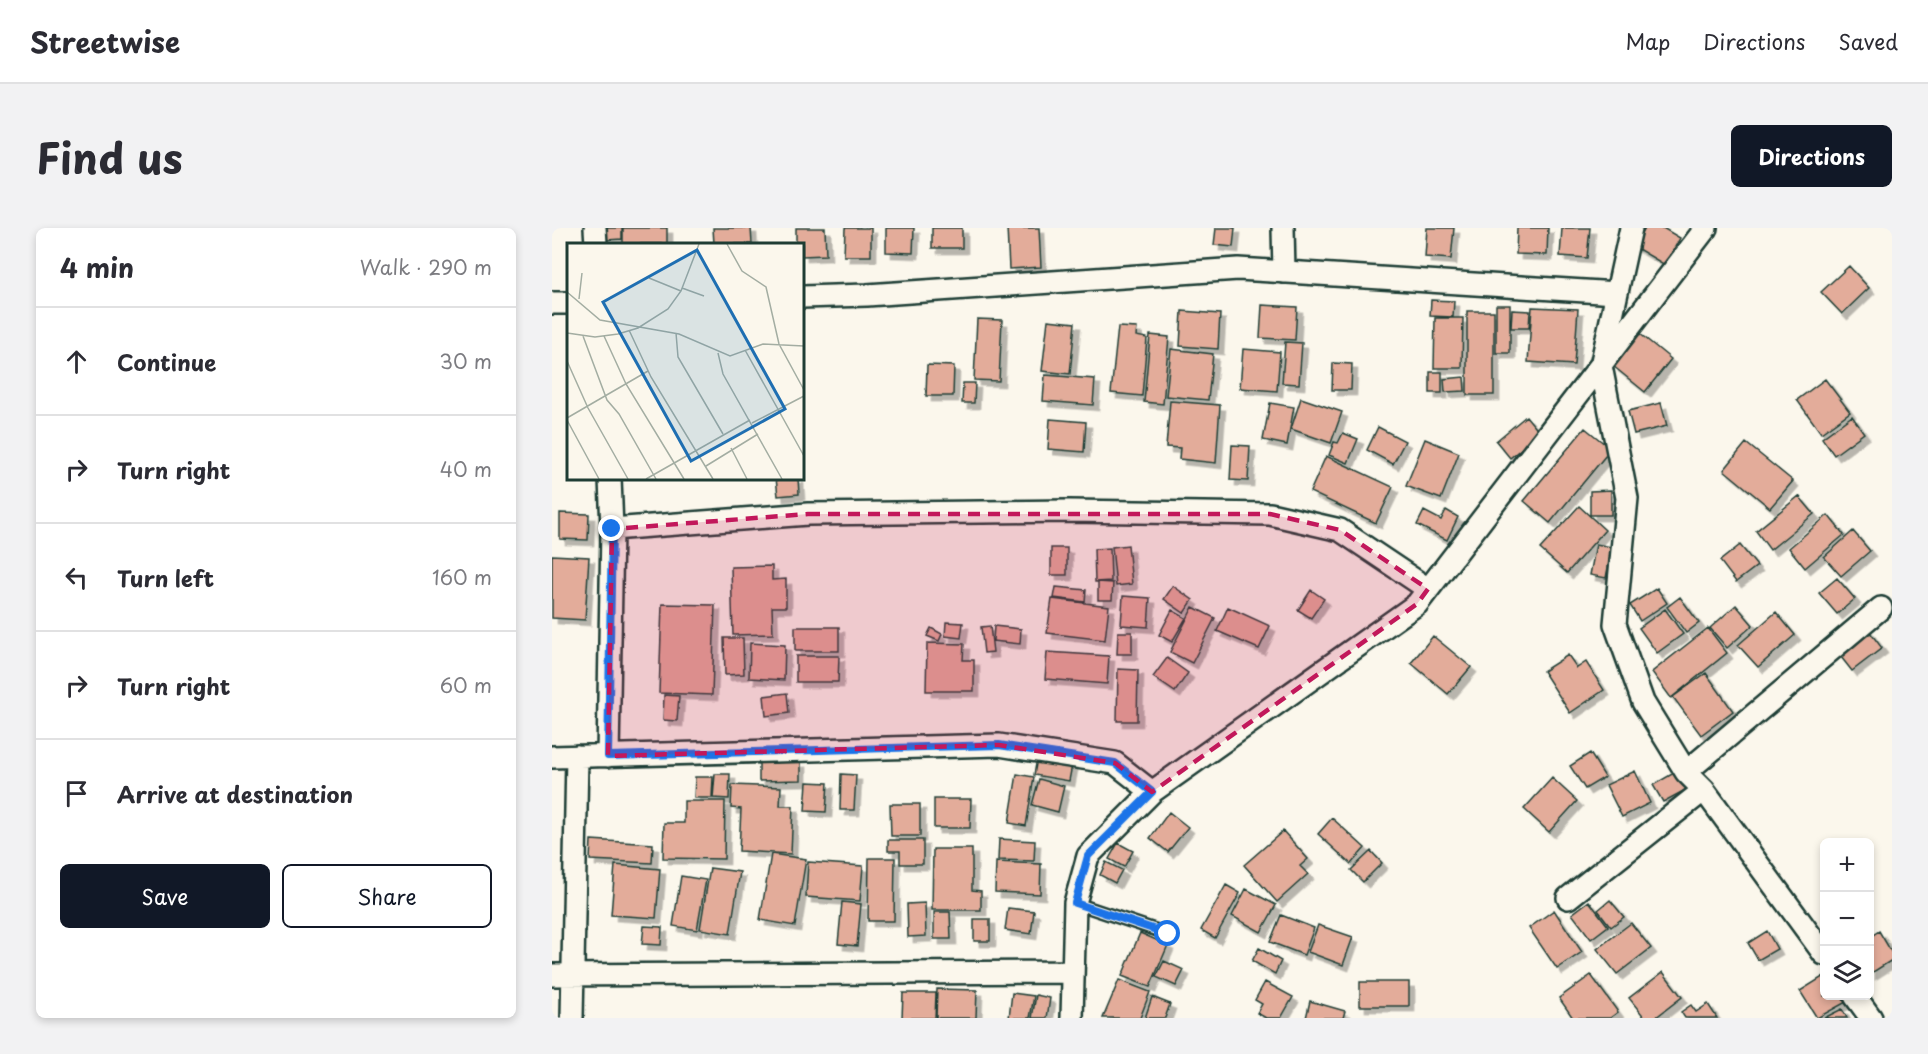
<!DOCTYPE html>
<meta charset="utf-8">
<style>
:root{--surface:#fff;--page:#f2f2f3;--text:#2b2b33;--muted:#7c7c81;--line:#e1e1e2;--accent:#111827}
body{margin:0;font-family:"Playpen Sans",sans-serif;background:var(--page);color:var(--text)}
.controls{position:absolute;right:18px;bottom:18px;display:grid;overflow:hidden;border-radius:9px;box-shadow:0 3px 9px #0003}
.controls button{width:54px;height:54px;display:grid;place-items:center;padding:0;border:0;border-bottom:2px solid var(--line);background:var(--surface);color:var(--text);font:30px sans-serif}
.stop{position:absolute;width:18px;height:18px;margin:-14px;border:4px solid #1a73e8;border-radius:50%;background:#fff}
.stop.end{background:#1a73e8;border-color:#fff;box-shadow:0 2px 6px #0008}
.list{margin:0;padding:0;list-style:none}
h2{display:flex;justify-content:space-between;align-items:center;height:78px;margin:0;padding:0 24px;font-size:26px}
h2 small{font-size:20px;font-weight:400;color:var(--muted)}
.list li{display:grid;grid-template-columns:39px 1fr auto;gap:18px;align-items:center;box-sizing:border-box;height:108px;padding:0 24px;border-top:2px solid var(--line)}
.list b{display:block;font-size:22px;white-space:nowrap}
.list em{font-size:20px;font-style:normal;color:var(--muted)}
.actions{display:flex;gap:12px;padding:18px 24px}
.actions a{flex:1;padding:14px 0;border:2px solid var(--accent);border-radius:9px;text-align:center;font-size:21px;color:var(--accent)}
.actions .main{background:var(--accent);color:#fff}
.icon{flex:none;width:33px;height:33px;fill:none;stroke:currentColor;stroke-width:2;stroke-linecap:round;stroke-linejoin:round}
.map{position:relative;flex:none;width:1340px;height:790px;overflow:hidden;border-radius:9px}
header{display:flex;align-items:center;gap:36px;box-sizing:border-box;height:84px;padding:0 30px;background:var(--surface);border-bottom:2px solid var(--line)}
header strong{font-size:28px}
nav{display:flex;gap:33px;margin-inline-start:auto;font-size:21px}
.intro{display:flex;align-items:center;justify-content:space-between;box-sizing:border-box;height:144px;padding:0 36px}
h1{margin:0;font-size:42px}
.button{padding:15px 27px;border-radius:9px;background:var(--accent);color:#fff;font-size:21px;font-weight:700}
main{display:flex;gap:36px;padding:0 36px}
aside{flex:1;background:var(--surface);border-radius:9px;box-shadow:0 3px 9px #0003}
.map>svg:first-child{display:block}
.building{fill:#e3ac9a;stroke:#1f3d34;stroke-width:1.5;filter:url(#shadow)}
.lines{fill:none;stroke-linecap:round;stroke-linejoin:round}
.service-casing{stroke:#1f3d34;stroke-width:15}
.minor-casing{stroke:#1f3d34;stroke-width:26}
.service{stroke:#fbf7ec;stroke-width:10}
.minor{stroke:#fbf7ec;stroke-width:21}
.route{stroke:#1a73e8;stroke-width:8}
.marked{fill:#c2185b;fill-opacity:0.2;stroke:#c2185b;stroke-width:4.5;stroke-dasharray:12 8;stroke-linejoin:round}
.inset-road{fill:none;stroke:#a3ada2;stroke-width:1.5}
.view{fill:#1f6fb2;fill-opacity:0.15;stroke:#1f6fb2;stroke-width:3}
.inset-edge{fill:none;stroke:#1f3d34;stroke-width:3}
</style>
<header>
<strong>Streetwise</strong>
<nav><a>Map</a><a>Directions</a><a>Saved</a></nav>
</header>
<div class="intro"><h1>Find us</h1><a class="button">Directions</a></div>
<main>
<aside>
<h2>4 min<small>Walk · 290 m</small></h2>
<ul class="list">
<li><svg class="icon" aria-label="ahead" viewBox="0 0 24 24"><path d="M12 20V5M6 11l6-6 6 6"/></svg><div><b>Continue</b></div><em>30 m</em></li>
<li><svg class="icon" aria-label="right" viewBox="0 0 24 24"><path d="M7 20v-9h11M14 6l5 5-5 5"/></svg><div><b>Turn right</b></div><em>40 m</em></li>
<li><svg class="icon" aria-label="left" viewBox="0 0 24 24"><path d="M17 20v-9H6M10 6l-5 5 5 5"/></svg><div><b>Turn left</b></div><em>160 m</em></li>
<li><svg class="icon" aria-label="right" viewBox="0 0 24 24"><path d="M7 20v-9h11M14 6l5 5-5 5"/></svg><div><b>Turn right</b></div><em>60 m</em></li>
<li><svg class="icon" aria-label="arrive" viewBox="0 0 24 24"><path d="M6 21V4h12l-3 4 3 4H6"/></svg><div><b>Arrive at destination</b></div></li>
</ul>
<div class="actions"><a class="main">Save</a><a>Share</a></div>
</aside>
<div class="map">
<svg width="1340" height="790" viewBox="0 0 1340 790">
<defs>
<filter id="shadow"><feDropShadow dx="5.5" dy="5.5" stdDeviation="0" flood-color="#0004"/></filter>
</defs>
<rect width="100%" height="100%" fill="#fbf7ec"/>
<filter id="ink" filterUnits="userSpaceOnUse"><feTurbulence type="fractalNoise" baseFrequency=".0167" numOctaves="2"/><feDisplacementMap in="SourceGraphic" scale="12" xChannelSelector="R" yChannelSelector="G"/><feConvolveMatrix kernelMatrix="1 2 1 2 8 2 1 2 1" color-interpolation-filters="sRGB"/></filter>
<g filter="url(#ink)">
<!-- building -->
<path class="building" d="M55 0H70V11L55 12Z
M71 0H115V16H71Z
M161 0H199L200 16H162Z
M244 0H273L274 27 250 28V16H244Z
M293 0H319V28H292Z
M334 0H362L361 25 334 24Z
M380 0H410V20H380Z
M455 0H487L489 39 457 41Z
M664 0H683L681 19 662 17Z
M875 0H902L899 31 873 29Z
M965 0H996L995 27 964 26Z
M1010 0H1038L1035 30 1008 28Z
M1093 0H1111L1128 10 1113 37 1081 18Z
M1297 38 1317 60 1290 86 1269 64Z
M879 72 902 73 901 89 878 88Z
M710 77 745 79 743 112 708 110Z
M944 77H958V125H944Z
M980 79 1026 81 1022 137 976 134Z
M960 82 978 83 977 100H959Z
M630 83 668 86 666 121 628 118Z
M915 83H942V167H915Z
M883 90H911L910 140H882Z
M425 91 450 92 447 153 422 152Z
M496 92 523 95 518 146 490 143Z
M566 99 585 100 584 108 595 110 590 168 559 165Z
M1087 105 1119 131 1093 164 1061 138Z
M598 107 617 109 611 176 592 174Z
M733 114 750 115 747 156 730 155Z
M619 121 661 126 656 172 614 168Z
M691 121 728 124 725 163 688 160Z
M781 135 800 136 799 162H780Z
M375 137 402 138 401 168H374Z
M878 144H890V165H878Z
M493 147 543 151 541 177 491 173Z
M912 149 913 163 893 164 892 151Z
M1273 151 1298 184 1269 205 1245 172Z
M411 155H423L422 175H410Z
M749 170 790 184 779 215 739 201Z
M618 173 668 177 664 235 627 231 628 220 614 219Z
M718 175 742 179 735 217 711 212Z
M1109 175 1115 198 1082 206 1076 183Z
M974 188 988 205 958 230 944 213Z
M1300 188 1312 205 1282 227 1270 210Z
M498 191 534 194 532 224 496 221Z
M826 199 853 213 841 236 815 222Z
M1033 200 1059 221 998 295 972 273Z
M791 205 806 211 796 235 777 227 782 214 786 215Z
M873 211 907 225 889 271 854 258Z
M1194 215 1241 253 1218 280 1172 242Z
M680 217 698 218 696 253 678 252Z
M774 228 841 259 824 295 758 264Z
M224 250H246L247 266 226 268Z
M1059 262V287H1038V263Z
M1247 268 1262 286 1218 322 1204 303Z
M1027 278 1053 302 1015 345 988 321Z
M894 282 906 289 895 312 865 297 872 283 889 292Z
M8 285 37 286 36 312 8 311Z
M1276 287 1292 307 1253 340 1237 320Z
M1301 303 1318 323 1289 348 1272 329Z
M1044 316 1060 319 1054 350 1038 347Z
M576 317 580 356 564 358 560 319Z
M1188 317 1205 338 1184 354 1168 333Z
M499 320H515V347H499Z
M558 320 559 353 543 354 542 321Z
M0 327 37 329 33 392 0 390Z
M220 338V352L234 351V379H220L221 406 181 407 179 339Z
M1285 350 1303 371 1285 386 1267 365Z
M546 354 561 355 560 372H546Z
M621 358 641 372 632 385 612 371Z
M504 359 534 362 533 374 502 370Z
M1105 360 1115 375 1088 393 1078 377Z
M759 362 772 371 759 390 746 382Z
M571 368 598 370 596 399 569 397Z
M1128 369 1147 395 1134 405 1115 379Z
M500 371 557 378 553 412 495 405Z
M110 376 163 377 160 467 107 465Z
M1184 377 1201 397 1175 420 1158 400Z
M641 379 663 390 640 435 618 424Z
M676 379 718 398 707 421 665 403Z
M1113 381 1131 406 1105 425 1087 400Z
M620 382 634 390 620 414 607 407Z
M1224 384 1243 407 1206 439 1186 417Z
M1308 391 1330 420 1300 443 1278 415Z
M394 394 411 395 409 410 393 408Z
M438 398 441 424 432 425 429 399Z
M442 398 469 401 468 416 441 413Z
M243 399H287V423H243Z
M379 400 390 406 387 413 375 408Z
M1156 400 1175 425 1119 470 1100 444Z
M566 404H580V426H565Z
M881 408 919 439 896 466 859 435Z
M172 410H191L192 446 173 447Z
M198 415 233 417 232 452 197 450Z
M375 415 412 416 411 432H422V463H374Z
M495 424 557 428 555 456 493 451Z
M1016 427 1025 440 1034 434 1052 462 1018 485 991 443Z
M244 428H287L286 454H244Z
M615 430 636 445 623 464 601 449Z
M566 441 586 442 585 493H565Z
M1154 445 1181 483 1149 507 1121 469Z
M235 465 237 485 214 488 212 468Z
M112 467 127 468 125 493 111 492Z
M486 525 521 532 517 553 482 547Z
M1038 525 1053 549 1033 561 1018 538Z
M207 534H249V552L207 553Z
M1127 542 1137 560 1111 574 1101 557Z
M1083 543 1098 575 1070 589 1054 557Z
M163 546H178L177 571 161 570Z
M289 546 304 547 302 582H288Z
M465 546 482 549 474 598 457 595Z
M143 549H161L160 570H142Z
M1000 550 1025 573 997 604 972 581Z
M487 551 512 558 506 584 480 577Z
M255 554 276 555 274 584 253 583Z
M180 557 229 559 228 578H241L239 626 187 623 189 581 179 580Z
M382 571H419L418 600H382Z
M132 573H173L172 631 111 630 112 595H132Z
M338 576H368V608H339Z
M617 584 636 599 616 624 598 610Z
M780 590 813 620 799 636 766 606Z
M731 603 756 631 748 638 756 646 725 674 692 637Z
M447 611 483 613 482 633 446 632Z
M39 612 101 616 100 635 38 632Z
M336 612H371V636H348V623H336Z
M566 615 581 623 572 639 557 631Z
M381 621H420V662L429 663V682H380Z
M819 623 830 635 811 654 799 642Z
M219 626 254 631 243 698 208 692Z
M317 630H343L342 693H316Z
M256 634 311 638 308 673 254 669Z
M444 634 489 636 488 666 443 664Z
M554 634 570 642 563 655 548 647Z
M63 637 108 641 104 690 59 687Z
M158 640 188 644 178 706 148 701Z
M129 648 154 652 145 702 121 698Z
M674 657 688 665 663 710 649 702Z
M694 661 724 677 709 704 680 688Z
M1058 672 1072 689 1059 699 1046 682Z
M1037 673 1056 698 1039 711 1020 686Z
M290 674 309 676 305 718 286 716Z
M373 675 374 708 356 709 355 676Z
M456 680 482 683 479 706 453 702Z
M1002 682 1030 724 1005 741 977 700Z
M382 684H398L399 711H382Z
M729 687 762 700 752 727 718 714Z
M422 691H438V713H422Z
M1079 695 1099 720 1065 746 1045 721Z
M766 697 801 709 791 737 756 724Z
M92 698 110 699 109 717 90 716Z
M1215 703 1225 721 1206 732 1196 715Z
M1327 703 1340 725V732L1318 746V709Z
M588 705 616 717 598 759 570 748Z
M707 720 729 733 723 746 700 733Z
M612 733 632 742 624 758 604 749Z
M1111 744 1130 769 1103 790H1093L1077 770Z
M1039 747 1066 784 1058 790H1021L1007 770Z
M1272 748V768H1293L1296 773 1265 790 1248 763Z
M567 752 598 764 588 790H551Z
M713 754 741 769 729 790H714L705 785 710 776 703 772Z
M808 754H857V778H808Z
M385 761 425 762 424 790H384Z
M351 765H384L383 790H350Z
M460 765 482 768 478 790H457Z
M484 767 498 770 495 790H480Z
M600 769 618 776 613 790H593Z
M758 773 793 783 791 790H754Z
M1156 776 1165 790H1133L1129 784 1139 777 1144 784Z
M1290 781 1295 790H1272Z"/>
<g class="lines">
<defs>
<path id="service" d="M523 675 616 706"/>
<path id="minor" d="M43 0 44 16
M731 0 732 44
M1079 0 1049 138 1075 270 1063 396 1091 474 1134 544 1152 562 1272 726
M250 69 315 67 686 41 1065 65
M0 75H16
M60 301 256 286 517 283 718 286 788 302 876 361
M56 528 60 301 58 250
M0 529 447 517 563 535 600 564
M1134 544 1329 380
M1016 670 1152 562
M0 747 521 744
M1303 768 1319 790
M20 790 25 528
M520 790 523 675 536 628 600 564 865 376 1154 0"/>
</defs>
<!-- service casing -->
<use href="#service" class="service-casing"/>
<!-- minor casing -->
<use href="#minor" class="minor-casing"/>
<!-- service -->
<use href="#service" class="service"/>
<!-- minor -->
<use href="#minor" class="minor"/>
</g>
</g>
<g class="lines" filter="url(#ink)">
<!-- route -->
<path class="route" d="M60 301 56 528 447 517 563 535 600 564 536 628 523 675 616 706"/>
</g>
<!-- marked area -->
<path class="marked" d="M256 286H718L788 302 876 361 865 376 600 564 563 535 447 517 56 528 60 301Z"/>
<!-- overview -->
<g transform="translate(15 15)">
<rect width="237" height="237" fill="#fbf7ec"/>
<path class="inset-road" d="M160 1 175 28 199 44 212 101 237 147M82 35 114 48M115 45 137 53M0 49 33 77 112 91 163 113 196 101 237 103M12 56 15 30M62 87 84 134 146 236M0 90 28 94 51 91 71 85 101 66 114 48 132 1M109 90 111 114 156 191M16 93 40 157 52 171 89 236M37 93 59 141 117 236M178 107 237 213M151 110 156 131 215 236M0 118 21 165 61 236M0 175 81 128M0 177 32 236M185 180 237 153M164 205 180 236M139 223 191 191M79 236 183 177"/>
<path class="view" d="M130 7 218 166 124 218 36 59Z"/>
<rect width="237" height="237" class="inset-edge"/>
</g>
</svg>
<div class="controls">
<button>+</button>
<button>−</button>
<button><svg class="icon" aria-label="layers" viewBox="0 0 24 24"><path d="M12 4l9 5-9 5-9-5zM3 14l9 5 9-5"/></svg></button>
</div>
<div class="stop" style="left:616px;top:706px"></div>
<div class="stop end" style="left:60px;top:301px"></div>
</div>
</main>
